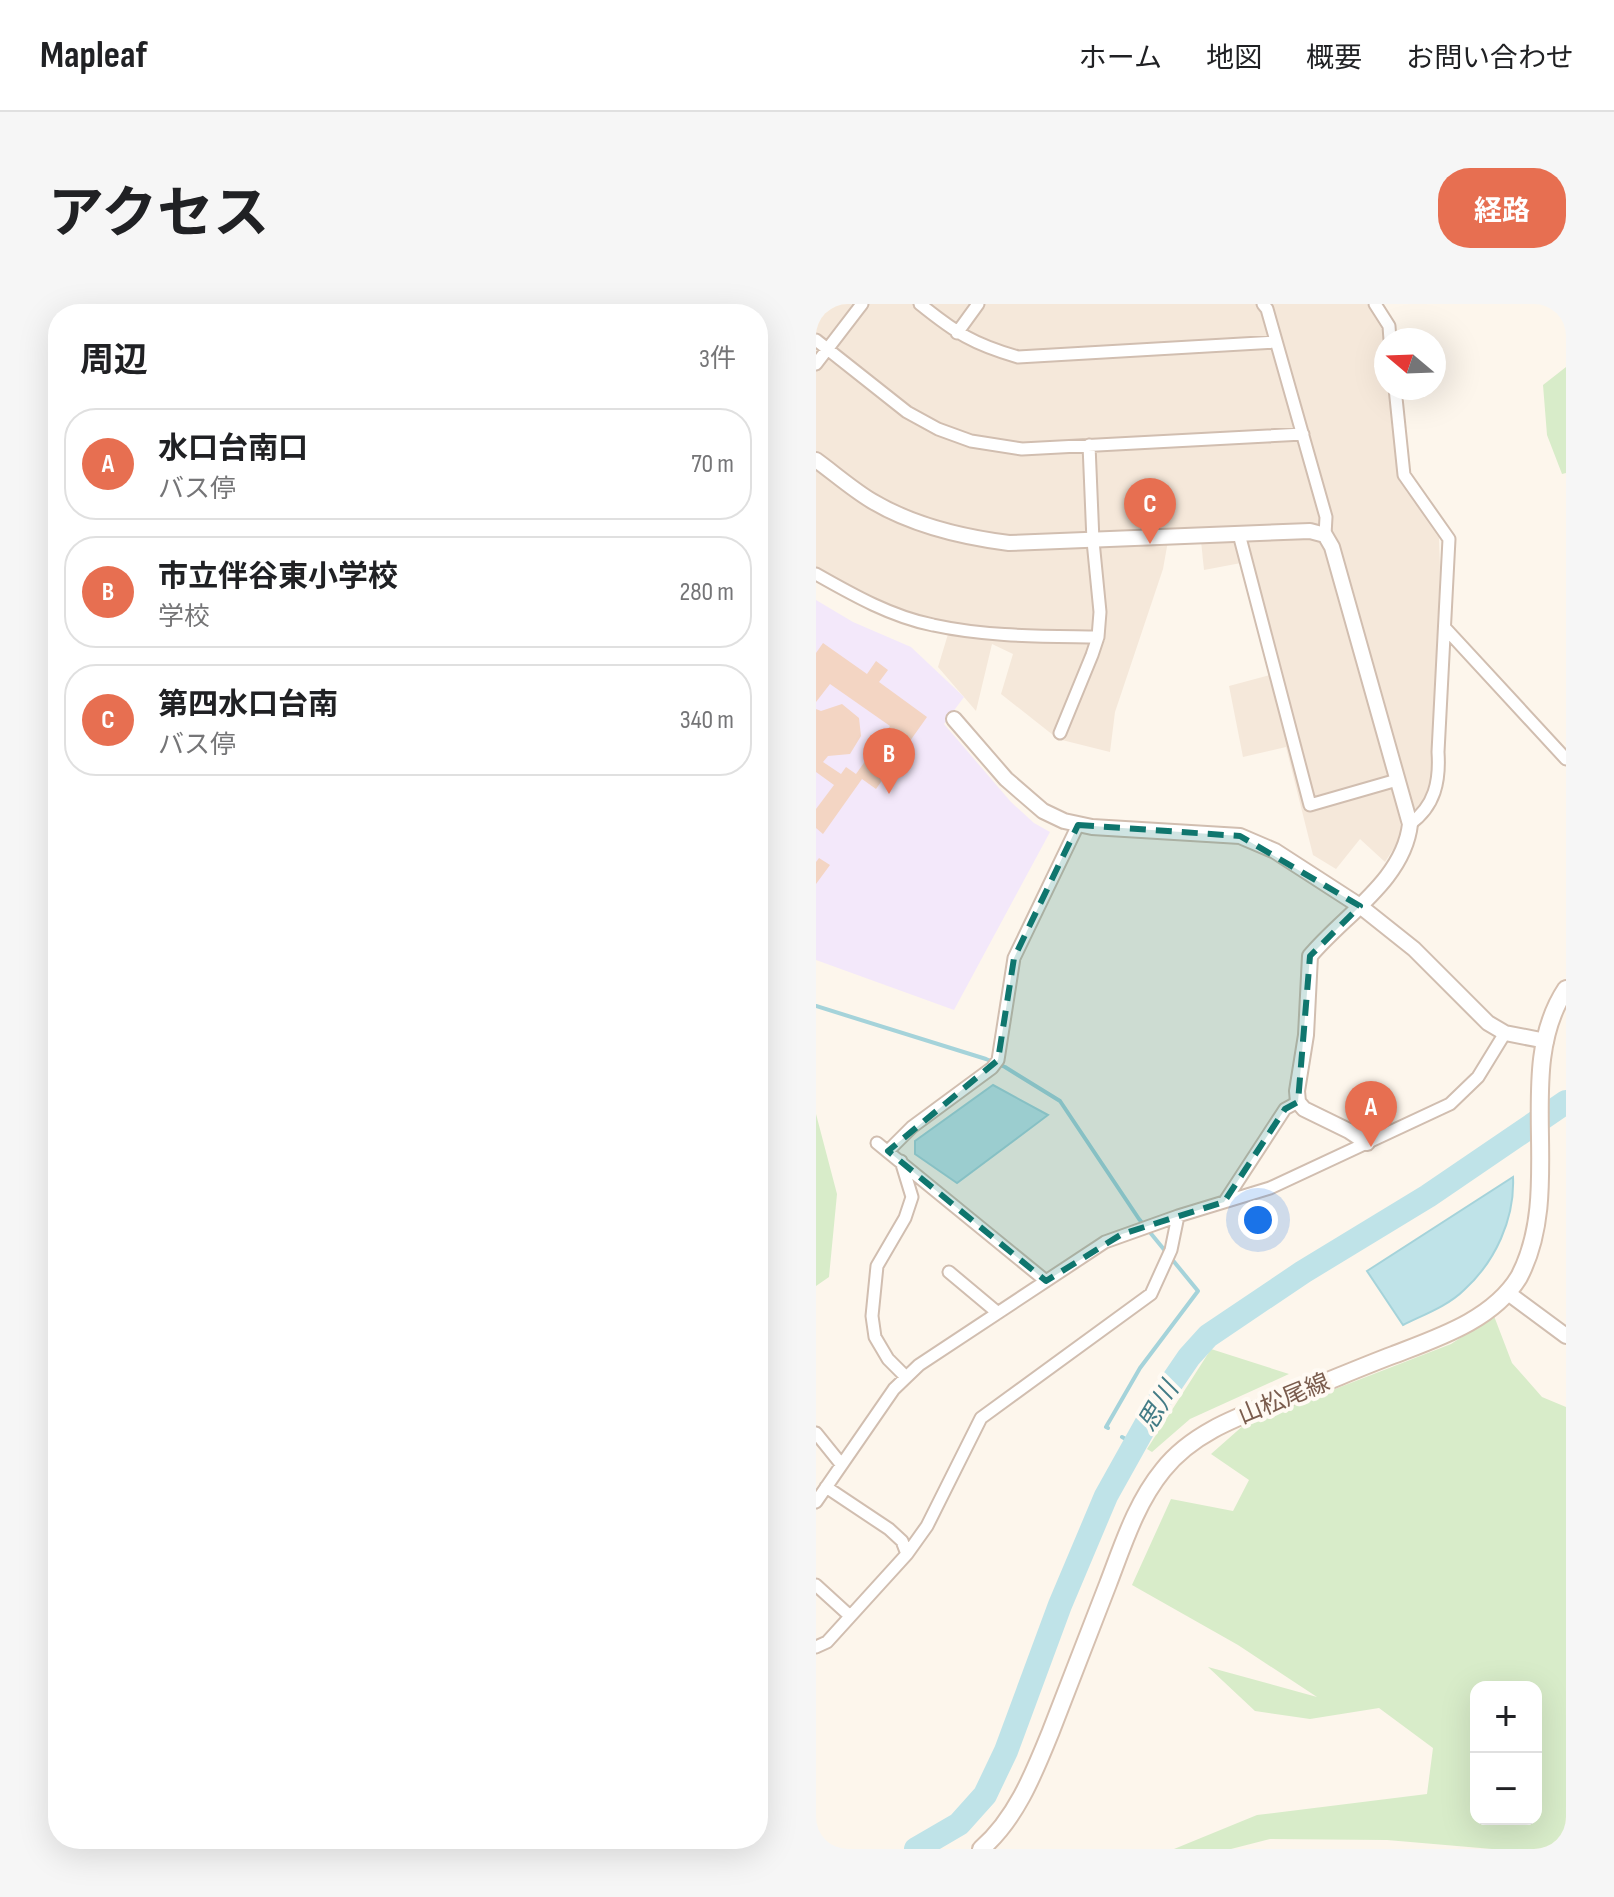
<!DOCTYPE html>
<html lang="ja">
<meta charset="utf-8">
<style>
:root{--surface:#fff;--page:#f6f6f6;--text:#202124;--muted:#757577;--line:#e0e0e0;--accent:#e76f51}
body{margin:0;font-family:"Sofia Sans Condensed","Noto Sans JP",sans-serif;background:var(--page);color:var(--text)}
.controls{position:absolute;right:24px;bottom:24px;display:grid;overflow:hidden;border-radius:16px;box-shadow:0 8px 32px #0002}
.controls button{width:72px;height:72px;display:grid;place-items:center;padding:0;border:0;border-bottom:2px solid var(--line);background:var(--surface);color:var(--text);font:40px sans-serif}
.compass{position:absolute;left:558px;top:24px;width:72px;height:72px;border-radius:50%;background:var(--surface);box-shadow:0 8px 32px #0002;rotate:289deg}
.you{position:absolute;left:442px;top:916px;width:28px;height:28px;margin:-20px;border:6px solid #fff;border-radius:50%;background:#1a73e8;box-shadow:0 0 0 12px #1a73e833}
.badge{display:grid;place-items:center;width:52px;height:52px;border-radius:50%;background:var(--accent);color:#fff;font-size:26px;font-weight:700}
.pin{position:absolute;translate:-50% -66px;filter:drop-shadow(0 2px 4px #0008)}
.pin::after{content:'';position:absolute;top:42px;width:28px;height:24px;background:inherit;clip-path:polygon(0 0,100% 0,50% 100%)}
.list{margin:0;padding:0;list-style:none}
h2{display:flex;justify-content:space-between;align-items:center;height:104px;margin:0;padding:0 32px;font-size:34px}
h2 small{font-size:26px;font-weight:400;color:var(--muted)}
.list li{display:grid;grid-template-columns:52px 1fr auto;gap:24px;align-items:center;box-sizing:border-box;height:112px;margin:0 16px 16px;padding:0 16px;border:2px solid var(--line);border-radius:32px}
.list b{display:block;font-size:30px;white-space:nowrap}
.list p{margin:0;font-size:26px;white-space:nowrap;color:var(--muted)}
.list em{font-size:26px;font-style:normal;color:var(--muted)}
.map{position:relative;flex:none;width:750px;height:1545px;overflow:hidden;border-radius:32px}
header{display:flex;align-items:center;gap:48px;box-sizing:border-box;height:112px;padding:0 40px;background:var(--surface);border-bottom:2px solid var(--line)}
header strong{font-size:38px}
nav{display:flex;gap:44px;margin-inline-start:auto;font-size:28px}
.intro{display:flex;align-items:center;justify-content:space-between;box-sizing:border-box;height:192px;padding:0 48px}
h1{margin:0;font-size:56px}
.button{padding:20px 36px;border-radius:32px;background:var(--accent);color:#fff;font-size:28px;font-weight:700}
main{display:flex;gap:48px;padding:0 48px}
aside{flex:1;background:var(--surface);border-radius:32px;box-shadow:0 8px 32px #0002}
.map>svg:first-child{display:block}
.residential{fill:#f5e8da}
.education{fill:#f3e8fa}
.green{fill:#d8ecc9;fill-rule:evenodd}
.water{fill:#bfe3e8;stroke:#a5d3da;stroke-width:2}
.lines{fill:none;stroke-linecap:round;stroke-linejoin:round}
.stream{stroke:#a5d3da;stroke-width:4}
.river{stroke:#bfe3e8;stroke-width:24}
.building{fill:#f3d5c3}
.minor-casing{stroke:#d1beb0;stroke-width:15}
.tertiary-casing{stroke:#d1beb0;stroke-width:18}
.secondary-casing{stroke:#d6c0b0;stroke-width:20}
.minor{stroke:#fff;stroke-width:11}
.tertiary{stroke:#fff;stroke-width:14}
.secondary{stroke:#fff;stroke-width:16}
.marked{fill:#0f766e;fill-opacity:0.2;stroke:#0f766e;stroke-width:6;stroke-dasharray:16 10;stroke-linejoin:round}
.labels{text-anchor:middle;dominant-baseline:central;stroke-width:8;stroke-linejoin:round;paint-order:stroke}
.street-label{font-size:24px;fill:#7a5c4d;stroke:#fffaf3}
.water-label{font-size:26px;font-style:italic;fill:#437c86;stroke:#fffaf3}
</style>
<header>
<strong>Mapleaf</strong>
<nav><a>ホーム</a><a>地図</a><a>概要</a><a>お問い合わせ</a></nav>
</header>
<div class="intro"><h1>アクセス</h1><a class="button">経路</a></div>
<main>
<aside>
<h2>周辺<small>3件</small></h2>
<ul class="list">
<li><span class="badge">A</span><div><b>水口台南口</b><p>バス停</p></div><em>70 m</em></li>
<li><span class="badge">B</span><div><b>市立伴谷東小学校</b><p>学校</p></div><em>280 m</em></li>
<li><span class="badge">C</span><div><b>第四水口台南</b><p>バス停</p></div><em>340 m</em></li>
</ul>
</aside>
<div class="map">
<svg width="750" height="1545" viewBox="0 0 750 1545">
<rect width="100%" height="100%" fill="#fdf6ec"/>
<!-- residential -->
<path class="residential" d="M0 0H551L569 30 570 84H574L583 177 623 234 624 262 616 443 618 483 604 506 584 512 585 533 569 558 544 535 520 565 497 551 470 443 427 453 413 382 454 371 425 259 388 266 385 237H352L347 265 299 408 294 448 242 435 185 390 197 350 176 340 160 407 122 363 133 327 0 274Z"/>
<!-- education -->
<path class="education" d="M0 296 37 318 95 343 148 393 128 420 195 498 218 519 234 528 138 706 0 656Z"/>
<!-- green -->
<path class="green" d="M750 63V169L746 170 731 131 727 81Z
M0 810 21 890 13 973 0 982Z
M678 1012 696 1059 726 1093 750 1103V1545H676L571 1536 454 1535 415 1545H358L441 1511 611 1490 617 1444 563 1404 494 1415 439 1407 392 1363 501 1393 422 1341 316 1281 355 1195 417 1207 433 1176 395 1150 429 1120 635 1040ZM660 1383H720V1515H660Z
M395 1045 473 1070 374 1115 336 1148 331 1145Z"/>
<!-- water -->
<path class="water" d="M177 781 232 811 141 879 99 850V837Z
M697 873C699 915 679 958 648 986 632 1002 607 1011 587 1021L551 967Z"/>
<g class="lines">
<!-- stream -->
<path class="stream" d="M0 702 170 755 189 763 244 797 323 915 382 987 324 1064 290 1123 292 1124
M306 1133 319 1140"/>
<!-- river -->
<path class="river" d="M100 1545 143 1520 169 1491 190 1447 244 1301 290 1192 343 1097 373 1053 392 1032 487 968 612 892 750 798"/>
</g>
<!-- building -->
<path class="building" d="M7 339 51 370 60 357 72 366 63 378 111 413 60 485 46 475 7 530 0 524V505L18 481 0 468V405L5 407 26 400 43 414 45 432 34 450 12 452 7 458 25 470 30 463 40 470 74 422 14 380 0 398V349Z
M3 554 14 561 0 580V558Z"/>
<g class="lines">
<defs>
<path id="minor" d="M104 0C140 29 157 40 202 53L460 38
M447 0 451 5 510 213 509 231
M559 0 573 22 574 36
M141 29 162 0
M0 36 91 108 122 125 155 137 206 145 487 130
M0 60 46 0
M579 84 588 171 633 235 622 448C624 477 619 502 594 520
M423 230 494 501 581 476
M0 270C37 291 76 313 117 321 172 333 226 332 282 333
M630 325 750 455
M244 429 276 351 282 333 284 308 277 237 273 141
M61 839 230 977
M72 847 96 823 176 764 182 756 198 654 262 521
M85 857 96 893 89 914 61 962 56 1012 59 1033 72 1055 90 1073
M409 897 469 805 482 798
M133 968 182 1009
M0 1129 25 1160
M10 1183 73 1225 86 1237 91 1250
M0 1198 78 1085 103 1061 289 938 362 912 454 884 634 800 662 773 689 729
M0 1281 34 1312
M0 1343 11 1338 91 1250 111 1222 165 1114 335 990 355 946 362 912"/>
<path id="tertiary" d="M0 156C18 169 36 185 56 197 98 222 145 233 193 239L494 227 509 231 516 243 594 520C588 576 527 612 494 652L490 731 481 787 482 798 488 805 533 827 551 839
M138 415 190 475 227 507 248 517 276 523 424 532 459 547 544 602 598 645 672 719 689 729 730 737
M692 989 750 1032"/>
<path id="secondary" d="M165 1545C200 1515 218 1469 235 1427 254 1378 273 1329 292 1280 307 1241 320 1199 347 1166 380 1124 434 1109 482 1089 513 1077 545 1063 577 1051 621 1034 677 1016 703 973 750 884 696 766 750 685"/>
</defs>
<!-- minor casing -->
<use href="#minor" class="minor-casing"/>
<!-- tertiary casing -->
<use href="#tertiary" class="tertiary-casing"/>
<!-- secondary casing -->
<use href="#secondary" class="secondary-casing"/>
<!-- minor -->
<use href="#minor" class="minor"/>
<!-- tertiary -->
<use href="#tertiary" class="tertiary"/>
<!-- secondary -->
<use href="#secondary" class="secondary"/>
</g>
<!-- marked area -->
<path class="marked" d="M262 521 424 532 544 602 494 652 482 798 469 805 408 898 306 930 230 977 72 847 182 756 198 654Z"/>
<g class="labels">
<!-- street labels -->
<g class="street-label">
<text transform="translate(468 1095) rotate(-22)">山松尾線</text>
</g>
<!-- water labels -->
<g class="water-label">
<text transform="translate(343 1103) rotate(-59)">思川</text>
</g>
</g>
</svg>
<div class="controls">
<button>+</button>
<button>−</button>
</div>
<svg class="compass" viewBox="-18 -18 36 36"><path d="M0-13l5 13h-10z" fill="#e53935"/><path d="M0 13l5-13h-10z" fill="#757577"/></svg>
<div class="you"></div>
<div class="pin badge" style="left:555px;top:843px">A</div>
<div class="pin badge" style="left:73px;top:490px">B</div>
<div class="pin badge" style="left:334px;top:240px">C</div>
</div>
</main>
